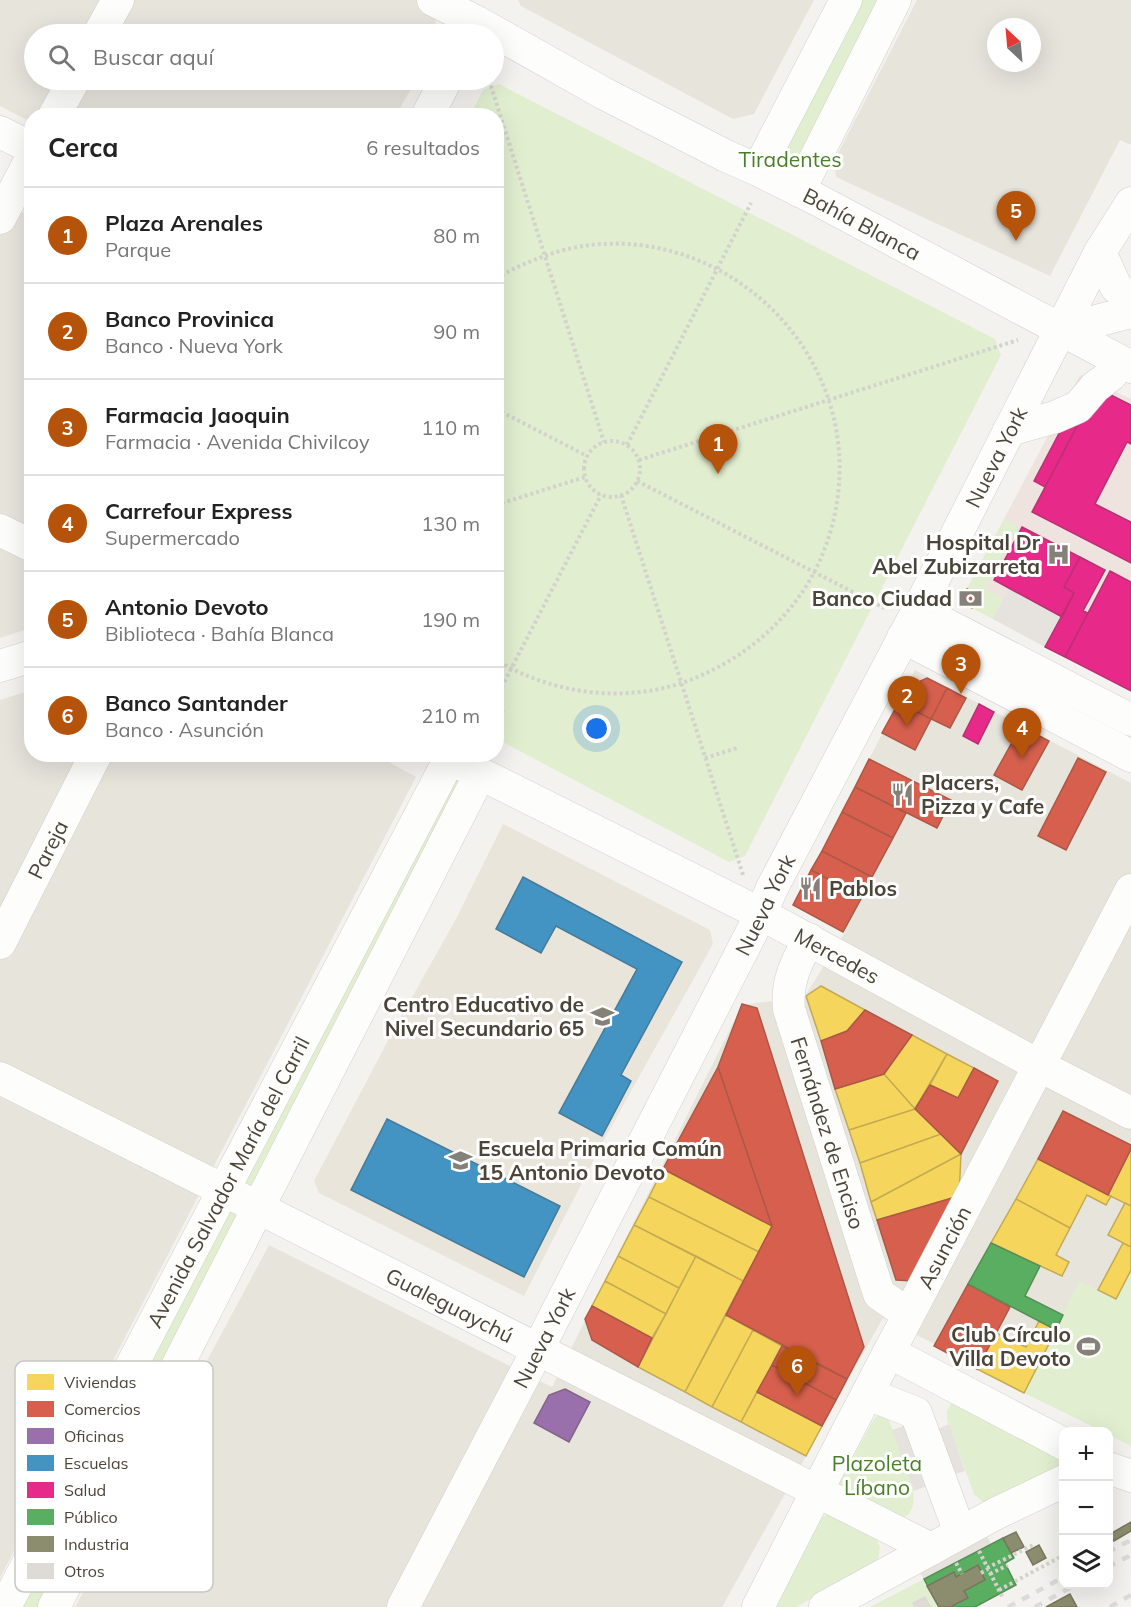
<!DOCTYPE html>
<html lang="es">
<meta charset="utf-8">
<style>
:root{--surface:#fff;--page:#f2f2f2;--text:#222;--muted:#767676;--line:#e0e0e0;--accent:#b45309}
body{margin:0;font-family:Mulish,sans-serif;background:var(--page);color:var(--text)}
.controls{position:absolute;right:18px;bottom:18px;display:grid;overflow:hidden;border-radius:12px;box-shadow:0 6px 24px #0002}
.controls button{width:54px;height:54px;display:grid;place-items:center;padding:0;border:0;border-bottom:2px solid var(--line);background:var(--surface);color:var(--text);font:30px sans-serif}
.compass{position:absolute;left:987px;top:18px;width:54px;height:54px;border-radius:50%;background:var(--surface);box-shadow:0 6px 24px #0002;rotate:334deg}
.you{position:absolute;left:597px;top:729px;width:21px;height:21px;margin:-15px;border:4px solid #fff;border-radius:50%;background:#1a73e8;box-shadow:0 0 0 9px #1a73e833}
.badge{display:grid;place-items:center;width:39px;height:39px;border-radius:50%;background:var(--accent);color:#fff;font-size:20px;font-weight:700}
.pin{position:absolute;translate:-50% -50px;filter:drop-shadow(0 2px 3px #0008)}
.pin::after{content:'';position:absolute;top:32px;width:21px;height:18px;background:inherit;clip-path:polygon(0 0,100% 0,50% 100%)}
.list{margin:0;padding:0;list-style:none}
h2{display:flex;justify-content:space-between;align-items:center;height:78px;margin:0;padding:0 24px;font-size:26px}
h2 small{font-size:20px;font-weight:400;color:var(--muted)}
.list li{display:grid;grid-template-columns:39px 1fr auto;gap:18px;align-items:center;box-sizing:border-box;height:96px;padding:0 24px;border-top:2px solid var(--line)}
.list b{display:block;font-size:22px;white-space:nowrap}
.list p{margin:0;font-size:20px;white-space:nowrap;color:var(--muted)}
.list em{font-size:20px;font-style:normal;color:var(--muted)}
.icon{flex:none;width:33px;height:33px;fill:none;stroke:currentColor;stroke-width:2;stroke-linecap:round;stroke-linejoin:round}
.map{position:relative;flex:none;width:1131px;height:1607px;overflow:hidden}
.search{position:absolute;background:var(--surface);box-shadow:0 6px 24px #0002;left:24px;top:24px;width:480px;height:66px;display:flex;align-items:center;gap:15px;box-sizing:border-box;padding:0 21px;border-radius:33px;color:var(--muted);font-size:22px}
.panel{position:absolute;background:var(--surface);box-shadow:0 6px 24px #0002;left:24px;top:108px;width:480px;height:654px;border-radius:24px}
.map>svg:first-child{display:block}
.residential{fill:#e7e4dc;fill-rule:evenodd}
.education{fill:#eae5da}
.medical{fill:#eee3df}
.green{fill:#e1eecf}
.parking{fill:#e6e3df}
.homes{fill:#f6d55c;stroke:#c3aa52;stroke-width:1.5}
.shops{fill:#d6604d;stroke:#ac5847;stroke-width:1.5}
.offices{fill:#9970ab;stroke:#826389;stroke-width:1.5}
.schools{fill:#4393c3;stroke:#457b9a;stroke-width:1.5}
.health{fill:#e7298a;stroke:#b83172;stroke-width:1.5}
.public{fill:#5aae61;stroke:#568e55;stroke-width:1.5}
.industry{fill:#8c8c6e;stroke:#78765e;stroke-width:1.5}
.building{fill:#dedbd6;stroke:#dcd9d4;stroke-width:1.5}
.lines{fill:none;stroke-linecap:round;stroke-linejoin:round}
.minor-casing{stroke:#d2d0cb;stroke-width:33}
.path{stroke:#d3d2cc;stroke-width:4;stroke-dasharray:3 3;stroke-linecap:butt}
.minor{stroke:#fdfdfc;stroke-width:32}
.rail{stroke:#dbdbda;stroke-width:4.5;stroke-dasharray:8 8;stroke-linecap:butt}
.labels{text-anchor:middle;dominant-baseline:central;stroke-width:6;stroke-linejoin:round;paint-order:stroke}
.park-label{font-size:21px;fill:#4a7f2a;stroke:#fff}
.street-label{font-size:21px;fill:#4b4439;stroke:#fff}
.poi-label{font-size:21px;font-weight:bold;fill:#4b4439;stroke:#fff;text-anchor:end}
.key{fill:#fff;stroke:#c9c7c4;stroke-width:1.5}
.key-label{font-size:16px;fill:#4b4439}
</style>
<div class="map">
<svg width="1131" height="1607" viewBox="0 0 1131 1607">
<rect width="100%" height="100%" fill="#f4f2ee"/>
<!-- residential -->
<path class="residential" d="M0 0H433L437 34H34V80H416L396 115 32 116 31 122 0 106Z
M518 0H814L754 114 733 119 521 6Z
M917 0H1131V145L1120 140 1050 276 836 177 835 159ZM996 27H1032V63H996Z
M0 201 32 217 31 628 0 638Z
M915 670 1131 783V1443L883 1318 722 1607H75L269 1245 552 1387 742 1005 805 996 845 932 795 903Z
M31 690 32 754 376 755 416 777 0 1578V700Z"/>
<!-- education -->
<path class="education" d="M503 824 710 930 713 944 605 1138 524 1296 319 1193 314 1181 393 1031 456 919Z"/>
<!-- medical -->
<path class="medical" d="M1082 375 1131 399V691L972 608 979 595 967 589 1079 377Z"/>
<!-- green -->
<path class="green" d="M846 0H895L799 191 758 170Z
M499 84 995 339 1001 355 745 856 729 862 497 739 496 116 470 115 483 90Z
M1004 519 1018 527 985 588 1004 599 993 619 972 608 979 595 967 589Z
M450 758 472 769 54 1607H5Z
M1131 1270V1446L1109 1435 1108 1432 1102 1431 1024 1393 1079 1281 1115 1299Z
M952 1402 1063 1455V1469L985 1504 974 1494 947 1420V1411Z
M879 1414 888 1418C895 1437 918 1488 913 1505 911 1513 907 1516 900 1519L838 1485 874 1419Z
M827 1514 875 1536 880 1547 878 1561 796 1607H775L821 1517Z
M924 1579 939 1607H870Z"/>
<!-- parking -->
<path class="parking" d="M1009 588 1062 617 1045 647 993 619Z
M949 1424 965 1471 952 1475 936 1430Z
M906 1425 927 1486 914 1491 892 1430Z
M984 1530 991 1544 924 1579 916 1566Z"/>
<!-- homes -->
<path class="homes" d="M821 986 865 1010 847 1031 821 1041 806 996Z
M873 1035a9 9 0 1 1 18 0a9 9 0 1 1-18 0Z
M912 1035 947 1054 915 1109 884 1074Z
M947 1054 974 1068 958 1098 930 1085Z
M884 1074 915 1109 849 1130 835 1089Z
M915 1109 941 1134 860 1163 849 1130Z
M941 1134 961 1154 871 1202 860 1163Z
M1131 1149V1206L1108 1195Z
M961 1154 959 1196 877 1220 871 1202Z
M1038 1159 1111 1196 1106 1205 1087 1195 1070 1228 1016 1199Z
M663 1169 772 1226 759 1252 649 1197Z
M649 1197 759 1252 743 1281 634 1225Z
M1016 1199 1070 1228 1056 1255 1069 1262 1062 1276 991 1243Z
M1125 1203 1131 1206V1247L1108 1235Z
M634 1225 696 1256 679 1288 618 1256Z
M1123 1243 1131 1247V1270L1116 1299 1098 1290Z
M618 1256 679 1288 666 1314 605 1281Z
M696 1256 743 1281 685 1392 638 1367Z
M605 1281 666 1314 652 1338 592 1306Z
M726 1315 753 1330 712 1407 685 1392Z
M1039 1321 1056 1330 1024 1393 977 1369 996 1333 1026 1347Z
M753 1330 782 1346 741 1422 712 1407Z
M757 1392 822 1426 806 1456 741 1422Z"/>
<!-- shops -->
<path class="shops" d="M967 589 979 595 972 608 960 602Z
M927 678 947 688 931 719 899 702 907 687Z
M947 688 966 698 950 728 931 719Z
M899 702 931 719 915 750 882 733Z
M1021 726 1049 741 1022 790 994 775Z
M1078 758 1106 772 1066 850 1038 836Z
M869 759 951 800 937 828 855 787Z
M855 787 906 813 893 838 842 812Z
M842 812 893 838 872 877 822 851Z
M822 851 872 877 862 897 811 870Z
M811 870 862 897 843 932 793 905Z
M742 1004 757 1008 864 1347 847 1379 726 1315 772 1226 718 1067Z
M865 1010 912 1035 884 1074 835 1089 821 1041 847 1031Z
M718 1067 772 1226 663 1169Z
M974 1068 998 1081 961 1154 915 1109 930 1085 958 1098Z
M1063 1111 1131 1145V1149L1108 1195 1038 1159Z
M959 1196 913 1281 896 1280 877 1220Z
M968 1284 1010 1307 977 1369 934 1346Z
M592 1306 652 1338 638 1367 592 1340 585 1319Z
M782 1346 847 1379 836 1400 772 1365Z
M772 1365 836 1400 822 1426 757 1392Z"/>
<!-- offices -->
<path class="offices" d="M565 1389 590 1402 569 1442 534 1423 549 1395Z"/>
<!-- schools -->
<path class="schools" d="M523 877 682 962 621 1075 631 1081 602 1136 559 1113 637 969 556 926 541 953 496 929Z
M387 1119 560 1206 524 1277 351 1190Z"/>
<!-- health -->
<path class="health" d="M1097 388 1131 405V444L1127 442 1095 504 1131 522V563L1032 512Z
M1075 403 1086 409 1045 487 1034 481Z
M1022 527 1080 557 1064 587 1074 593 1062 617 994 580Z
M1080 557 1105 570 1083 611 1088 613 1065 657 1045 647 1074 593 1064 587Z
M1110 571 1131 582V691L1065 657Z
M979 704 994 712 978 744 963 736Z"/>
<!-- public -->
<path class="public" d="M991 1243 1040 1266 1025 1296 1063 1315 1056 1330 968 1284Z
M1003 1538 1014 1558 1005 1563 1016 1585 975 1607H939L924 1579Z"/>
<!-- industry -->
<path class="industry" d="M1131 1522V1531L1114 1541 1110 1534Z
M1016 1532 1024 1547 1011 1553 1003 1538Z
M1039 1545 1046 1558 1033 1565 1026 1552Z
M978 1565 985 1580 964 1591 968 1598 950 1607H939L927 1586 954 1572 956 1577Z
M1070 1594 1077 1607H1046Z"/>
<!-- building -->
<path class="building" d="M925 1597 930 1607H915L913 1603Z"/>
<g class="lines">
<defs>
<g id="minor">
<path id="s1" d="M433 0 477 22 603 93 726 156 758 170 814 198 1131 367"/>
<path d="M99 34 118 0"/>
<path d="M54 116 74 80"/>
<path d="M427 116 446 80"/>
<path d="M0 132 32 148"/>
<path d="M758 170 846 0"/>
<path d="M799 191 895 0"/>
<path d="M0 218 32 157"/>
<path d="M1100 252 1116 287 1131 299"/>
<path d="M1062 330 1131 312"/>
<path d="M1009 430 1055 417 1078 407 1095 387 1111 375 1121 362"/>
<path d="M0 530 32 546"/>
<path d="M918 610 1131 720"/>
<path d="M903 637 1131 756"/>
<path d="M0 666 32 656"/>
<path id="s2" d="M463 765 761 914 1040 1066 1131 1113"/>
<path id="s3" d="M809 939C796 963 786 982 789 1009L879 1294 908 1314"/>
<path id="s4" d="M0 943 96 754"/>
<path id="s5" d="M0 1078 257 1207 931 1549"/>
<path d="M889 1352 1064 1444"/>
<path d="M868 1394 916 1413 960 1533"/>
<path d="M1108 1468 1131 1476"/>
<path id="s6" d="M5 1607 450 758"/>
<path d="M54 1607 480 774"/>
<path id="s7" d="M403 1607 537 1351 761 914 772 888 918 610 1100 252 1131 203"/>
<path id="s8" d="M758 1607 843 1440 1131 890"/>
<path d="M825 1607 995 1514 1064 1481"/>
</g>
</defs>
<!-- minor casing -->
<use href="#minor" class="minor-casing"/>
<!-- path -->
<path class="path" d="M489 80 604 442
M496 278C520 265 545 254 572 248 698 222 823 315 838 442 844 491 833 542 807 585 779 629 739 661 690 680 627 704 554 695 496 660
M496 409 587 456
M584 469a28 28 0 1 1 56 0a28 28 0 1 1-56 0Z
M627 445 751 203
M639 460 1018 340
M637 481 884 608
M621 495 743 875
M496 505 585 477
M496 698 601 495
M496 709 504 713
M705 758 737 748
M979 1551 1003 1598
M956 1563 962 1574
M987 1568 1033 1545
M981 1573 988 1569
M990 1574 1008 1565
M999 1590 1064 1555"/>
<!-- minor -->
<use href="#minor" class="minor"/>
<!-- rail -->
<path class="rail" d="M1108 1552 1131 1540
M1108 1567 1131 1555
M1008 1607 1064 1577
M1035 1607 1077 1584
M1110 1607 1131 1595"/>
</g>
<!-- icons -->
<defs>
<symbol id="hospital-bare" viewBox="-9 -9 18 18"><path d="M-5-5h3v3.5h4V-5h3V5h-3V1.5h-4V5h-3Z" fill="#868178" stroke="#fff" stroke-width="2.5" paint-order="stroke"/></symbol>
<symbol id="bank-bare" viewBox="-9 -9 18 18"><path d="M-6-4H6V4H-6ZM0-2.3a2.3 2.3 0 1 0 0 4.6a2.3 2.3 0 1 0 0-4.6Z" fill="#868178" stroke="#fff" stroke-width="2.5" paint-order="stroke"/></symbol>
<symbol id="restaurant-bare" viewBox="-9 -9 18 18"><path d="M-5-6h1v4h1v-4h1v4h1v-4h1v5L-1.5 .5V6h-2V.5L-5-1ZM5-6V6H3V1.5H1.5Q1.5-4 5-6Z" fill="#868178" stroke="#fff" stroke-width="2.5" paint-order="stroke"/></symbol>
<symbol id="school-bare" viewBox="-9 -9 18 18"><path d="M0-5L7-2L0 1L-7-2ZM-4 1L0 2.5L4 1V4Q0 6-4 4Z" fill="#868178" stroke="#fff" stroke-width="2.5" paint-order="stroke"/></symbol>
<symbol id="stadium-bare" viewBox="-9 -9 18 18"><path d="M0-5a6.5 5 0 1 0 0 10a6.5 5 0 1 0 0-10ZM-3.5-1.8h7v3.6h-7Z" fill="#868178" stroke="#fff" stroke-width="2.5" paint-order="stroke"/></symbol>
</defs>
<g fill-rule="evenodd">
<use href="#hospital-bare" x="1042" y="538" width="33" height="33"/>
<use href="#bank-bare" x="954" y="582" width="33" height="33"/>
<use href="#restaurant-bare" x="886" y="778" width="33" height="33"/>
<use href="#restaurant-bare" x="794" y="872" width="33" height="33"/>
<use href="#school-bare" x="586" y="1000" width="33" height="33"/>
<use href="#school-bare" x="444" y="1144" width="33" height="33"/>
<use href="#stadium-bare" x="1072" y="1330" width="33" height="33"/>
</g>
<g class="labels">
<!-- park labels -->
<g class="park-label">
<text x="790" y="159">Tiradentes</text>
<text x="877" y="1463">Plazoleta<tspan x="877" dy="24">Líbano</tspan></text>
</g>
<!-- street labels -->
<g class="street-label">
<text stroke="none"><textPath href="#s1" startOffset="484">Bahía Blanca</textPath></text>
<text stroke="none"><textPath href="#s7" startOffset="1294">Nueva York</textPath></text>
<text stroke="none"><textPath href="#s4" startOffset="105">Pareja</textPath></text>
<text stroke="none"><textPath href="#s7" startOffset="790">Nueva York</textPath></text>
<text stroke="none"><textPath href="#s2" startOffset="420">Mercedes</textPath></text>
<text stroke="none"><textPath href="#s3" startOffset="204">Fernández de Enciso</textPath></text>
<text stroke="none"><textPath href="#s6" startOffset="480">Avenida Salvador María del Carril</textPath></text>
<text stroke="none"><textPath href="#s8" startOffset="405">Asunción</textPath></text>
<text stroke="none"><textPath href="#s5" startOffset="504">Gualeguaychú</textPath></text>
<text stroke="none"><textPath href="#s7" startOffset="304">Nueva York</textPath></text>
</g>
<!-- poi labels -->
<g class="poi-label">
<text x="1040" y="542">Hospital Dr<tspan x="1040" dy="24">Abel Zubizarreta</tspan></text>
<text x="952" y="598">Banco Ciudad</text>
<text x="921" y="782" text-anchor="start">Placers,<tspan x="921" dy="24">Pizza y Cafe</tspan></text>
<text x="829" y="888" text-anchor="start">Pablos</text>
<text x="584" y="1004">Centro Educativo de<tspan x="584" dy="24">Nivel Secundario 65</tspan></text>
<text x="478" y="1148" text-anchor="start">Escuela Primaria Común<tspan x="478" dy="24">15 Antonio Devoto</tspan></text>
<text x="1071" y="1334">Club Círculo<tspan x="1071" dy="24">Villa Devoto</tspan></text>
</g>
</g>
<!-- legend -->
<rect x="15" y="1361" width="198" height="231" rx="9" class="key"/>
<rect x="27" y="1374" width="27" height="16" fill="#f6d55c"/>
<rect x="27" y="1401" width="27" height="16" fill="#d6604d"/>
<rect x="27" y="1428" width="27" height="16" fill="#9970ab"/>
<rect x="27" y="1455" width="27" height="16" fill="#4393c3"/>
<rect x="27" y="1482" width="27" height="16" fill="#e7298a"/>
<rect x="27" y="1509" width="27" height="16" fill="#5aae61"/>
<rect x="27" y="1536" width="27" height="16" fill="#8c8c6e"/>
<rect x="27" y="1563" width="27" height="16" fill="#dedbd6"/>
<g class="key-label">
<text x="64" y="1388">Viviendas</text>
<text x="64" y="1415">Comercios</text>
<text x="64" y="1442">Oficinas</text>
<text x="64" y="1469">Escuelas</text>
<text x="64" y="1496">Salud</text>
<text x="64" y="1523">Público</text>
<text x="64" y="1550">Industria</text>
<text x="64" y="1577">Otros</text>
</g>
</svg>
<div class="controls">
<button>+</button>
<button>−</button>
<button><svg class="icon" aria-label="layers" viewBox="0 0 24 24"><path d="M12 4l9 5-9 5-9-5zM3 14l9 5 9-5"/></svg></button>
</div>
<svg class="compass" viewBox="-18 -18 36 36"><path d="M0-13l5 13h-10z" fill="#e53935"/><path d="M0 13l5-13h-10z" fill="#767676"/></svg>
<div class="you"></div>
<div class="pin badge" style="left:718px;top:474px">1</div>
<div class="pin badge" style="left:907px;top:726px">2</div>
<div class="pin badge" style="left:961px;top:694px">3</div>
<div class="pin badge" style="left:1022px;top:758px">4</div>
<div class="pin badge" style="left:1016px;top:241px">5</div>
<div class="pin badge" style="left:797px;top:1396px">6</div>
<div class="search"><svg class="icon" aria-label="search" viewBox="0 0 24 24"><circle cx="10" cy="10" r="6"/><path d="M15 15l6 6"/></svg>Buscar aquí</div>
<section class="panel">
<h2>Cerca<small>6 resultados</small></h2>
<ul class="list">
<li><span class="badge">1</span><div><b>Plaza Arenales</b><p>Parque</p></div><em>80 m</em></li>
<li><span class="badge">2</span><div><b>Banco Provinica</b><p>Banco · Nueva York</p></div><em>90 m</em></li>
<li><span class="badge">3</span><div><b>Farmacia Jaoquin</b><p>Farmacia · Avenida Chivilcoy</p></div><em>110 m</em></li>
<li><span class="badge">4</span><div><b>Carrefour Express</b><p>Supermercado</p></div><em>130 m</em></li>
<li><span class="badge">5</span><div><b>Antonio Devoto</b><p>Biblioteca · Bahía Blanca</p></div><em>190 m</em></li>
<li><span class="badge">6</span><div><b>Banco Santander</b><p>Banco · Asunción</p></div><em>210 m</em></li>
</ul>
</section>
</div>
